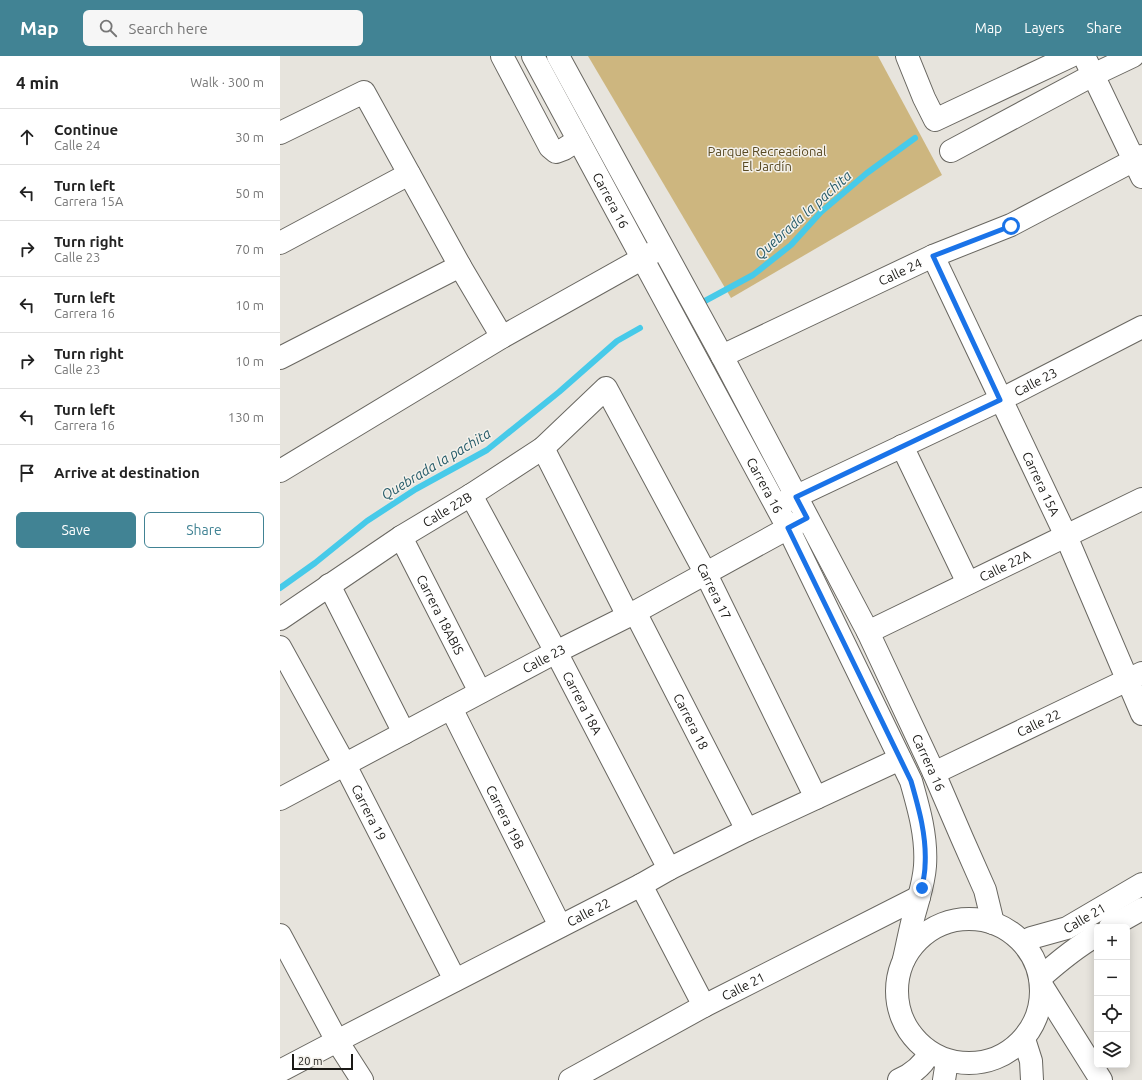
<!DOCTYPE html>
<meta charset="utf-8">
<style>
:root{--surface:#fff;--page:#f6f6f6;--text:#222;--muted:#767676;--line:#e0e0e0;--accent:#418394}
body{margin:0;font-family:Ubuntu,sans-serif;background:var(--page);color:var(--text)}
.controls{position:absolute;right:12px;bottom:12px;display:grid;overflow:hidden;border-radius:6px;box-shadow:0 2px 10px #0003}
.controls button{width:36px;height:36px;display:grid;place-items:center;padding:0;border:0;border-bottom:1px solid var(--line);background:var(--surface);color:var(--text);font:20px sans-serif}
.scale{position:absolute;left:12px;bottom:10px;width:61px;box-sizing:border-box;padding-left:4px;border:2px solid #1a1916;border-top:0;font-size:11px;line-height:14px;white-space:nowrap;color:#1a1916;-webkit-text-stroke:3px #f4f1eb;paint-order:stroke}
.stop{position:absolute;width:12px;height:12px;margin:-9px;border:3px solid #1a73e8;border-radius:50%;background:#fff}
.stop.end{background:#1a73e8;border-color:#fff;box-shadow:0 1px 4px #0008}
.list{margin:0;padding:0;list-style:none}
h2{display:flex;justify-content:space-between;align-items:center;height:52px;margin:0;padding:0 16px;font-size:17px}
h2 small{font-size:13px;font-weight:400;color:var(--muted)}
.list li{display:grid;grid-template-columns:26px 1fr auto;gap:12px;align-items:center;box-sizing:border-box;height:56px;padding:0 16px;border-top:1px solid var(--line)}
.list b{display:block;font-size:15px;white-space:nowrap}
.list p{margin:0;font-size:13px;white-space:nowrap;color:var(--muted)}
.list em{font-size:13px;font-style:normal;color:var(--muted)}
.actions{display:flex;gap:8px;padding:12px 16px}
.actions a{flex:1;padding:9px 0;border:1px solid var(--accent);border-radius:6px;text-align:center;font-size:14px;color:var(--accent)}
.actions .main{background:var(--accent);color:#fff}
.icon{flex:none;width:22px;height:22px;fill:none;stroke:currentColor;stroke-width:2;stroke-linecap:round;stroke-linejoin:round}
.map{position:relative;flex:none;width:862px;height:1024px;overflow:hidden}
header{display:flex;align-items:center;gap:24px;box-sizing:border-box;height:56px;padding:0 20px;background:var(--accent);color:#fff}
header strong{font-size:19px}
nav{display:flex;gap:22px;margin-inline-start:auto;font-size:14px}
.search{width:280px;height:36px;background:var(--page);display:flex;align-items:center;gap:10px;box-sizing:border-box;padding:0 14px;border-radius:6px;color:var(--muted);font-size:15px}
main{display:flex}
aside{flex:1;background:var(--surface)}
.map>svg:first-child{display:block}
.green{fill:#cdb67f}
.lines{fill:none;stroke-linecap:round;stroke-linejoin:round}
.stream{stroke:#47cae9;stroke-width:6}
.minor-casing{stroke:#696761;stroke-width:24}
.minor{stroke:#fff;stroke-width:22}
.route{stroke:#1a73e8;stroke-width:5}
.labels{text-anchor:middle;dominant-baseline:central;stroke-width:3;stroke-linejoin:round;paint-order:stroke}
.park-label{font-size:13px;fill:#584922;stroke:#f4f1eb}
.street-label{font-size:13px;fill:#1a1916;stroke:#f4f1eb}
.water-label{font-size:14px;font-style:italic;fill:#265b69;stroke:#f4f1eb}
</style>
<header>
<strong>Map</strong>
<div class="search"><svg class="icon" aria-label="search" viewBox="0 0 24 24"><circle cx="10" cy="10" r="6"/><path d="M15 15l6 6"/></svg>Search here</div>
<nav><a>Map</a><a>Layers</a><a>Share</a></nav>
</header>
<main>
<aside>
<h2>4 min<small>Walk · 300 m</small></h2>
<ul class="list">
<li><svg class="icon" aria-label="ahead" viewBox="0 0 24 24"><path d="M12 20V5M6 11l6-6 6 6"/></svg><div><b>Continue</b><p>Calle 24</p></div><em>30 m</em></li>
<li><svg class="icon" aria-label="left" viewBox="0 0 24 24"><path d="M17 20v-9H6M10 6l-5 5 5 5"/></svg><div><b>Turn left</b><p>Carrera 15A</p></div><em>50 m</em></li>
<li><svg class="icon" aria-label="right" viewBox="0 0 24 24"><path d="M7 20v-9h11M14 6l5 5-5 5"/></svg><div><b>Turn right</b><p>Calle 23</p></div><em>70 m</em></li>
<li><svg class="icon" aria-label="left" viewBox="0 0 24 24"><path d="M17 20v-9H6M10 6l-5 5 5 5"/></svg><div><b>Turn left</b><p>Carrera 16</p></div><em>10 m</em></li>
<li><svg class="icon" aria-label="right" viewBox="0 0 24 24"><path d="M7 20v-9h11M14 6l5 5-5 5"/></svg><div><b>Turn right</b><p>Calle 23</p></div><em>10 m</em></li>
<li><svg class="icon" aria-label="left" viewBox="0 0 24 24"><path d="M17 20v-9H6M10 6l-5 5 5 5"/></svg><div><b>Turn left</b><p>Carrera 16</p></div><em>130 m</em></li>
<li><svg class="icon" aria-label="arrive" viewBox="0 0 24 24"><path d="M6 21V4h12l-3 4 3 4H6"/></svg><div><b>Arrive at destination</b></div></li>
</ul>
<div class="actions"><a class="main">Save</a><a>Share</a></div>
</aside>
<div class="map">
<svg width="862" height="1024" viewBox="0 0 862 1024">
<rect width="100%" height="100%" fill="#e7e4dd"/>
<!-- green -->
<path class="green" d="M308 0H598L662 119 451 242Z"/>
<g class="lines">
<!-- stream -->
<path class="stream" d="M423 246 473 219 511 189 541 156 587 117 635 82
M0 532 35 507 87 465 136 433 207 394 279 336 337 285 360 272"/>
<defs>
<g id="minor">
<path d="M222 0 270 91 276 96 284 93 298 84"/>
<path id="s1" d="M253 0 508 472 631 725C639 753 647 781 645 810 644 825 640 837 636 852 631 868 628 886 624 903"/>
<path id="s2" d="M278 0 442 300 588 576 654 717 682 782 705 834 713 867"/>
<path d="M627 0 644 42 655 64 791 0"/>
<path d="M804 0 862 121"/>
<path d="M0 77 84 36 180 210 222 281"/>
<path d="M671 95 813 19 853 0"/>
<path d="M0 187 129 118"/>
<path id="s3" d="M653 200 786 480 862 658"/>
<path id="s4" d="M442 300 653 200 731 169 862 100"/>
<path d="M0 302 180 210"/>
<path d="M622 390 688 527"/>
<path d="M263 392 348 560"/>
<path d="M0 415 222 281 374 196"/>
<path id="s5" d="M191 439 276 596 389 813"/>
<path id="s6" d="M502 447 720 344 862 271"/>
<path id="s7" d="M121 481 200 636"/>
<path d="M49 529 124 677"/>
<path id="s8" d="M355 556 467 774"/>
<path id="s9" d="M0 563 121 481 191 439 263 392 326 332 426 518 536 742"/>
<path id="s10" d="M588 576 862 443"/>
<path id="s11" d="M0 591 65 709 175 924"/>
<path id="s12" d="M171 652 280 870"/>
<path id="s13" d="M654 717 862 617"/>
<path id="s14" d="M0 743 276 596 348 560 521 465"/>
<path d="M361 829 424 950"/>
<circle cx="689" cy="935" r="72"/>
<path d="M830 871 862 853"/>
<path d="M0 879 57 985 82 1024"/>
<path id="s15" d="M744 887 751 882 787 872 862 828"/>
<path d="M760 922C778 906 796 891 817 879"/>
<path d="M762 930 821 1024"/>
<path d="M744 983 751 1005 752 1024"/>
<path id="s16" d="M0 1015 57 985 361 829 389 813 467 774 620 703"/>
<path id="s17" d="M290 1024 424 950 639 841"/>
<path d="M619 1024C632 1018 643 1010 649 997"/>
<path d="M664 1024 667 1005"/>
</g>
</defs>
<!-- minor casing -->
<use href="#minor" class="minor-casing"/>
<!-- minor -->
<use href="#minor" class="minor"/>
</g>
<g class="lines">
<!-- route -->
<path class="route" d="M642 832C643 825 645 817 645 810 647 781 639 753 631 725L508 472 527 462 516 441 720 344 653 200 731 170"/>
</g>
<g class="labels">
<!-- park labels -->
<g class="park-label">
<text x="487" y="95">Parque Recreacional<tspan x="487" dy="15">El Jardín</tspan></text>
</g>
<!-- street labels -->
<g class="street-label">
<text stroke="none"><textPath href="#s1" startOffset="164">Carrera 16</textPath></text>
<text stroke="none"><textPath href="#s4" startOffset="197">Calle 24</textPath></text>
<text stroke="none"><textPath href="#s6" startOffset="281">Calle 23</textPath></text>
<text stroke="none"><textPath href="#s3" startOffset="252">Carrera 15A</textPath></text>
<text stroke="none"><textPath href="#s1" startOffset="488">Carrera 16</textPath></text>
<text stroke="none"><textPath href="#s9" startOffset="200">Calle 22B</textPath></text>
<text stroke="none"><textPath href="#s10" startOffset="152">Calle 22A</textPath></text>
<text stroke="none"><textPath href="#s9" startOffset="631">Carrera 17</textPath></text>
<text stroke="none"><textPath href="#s7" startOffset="87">Carrera 18ABIS</textPath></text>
<text stroke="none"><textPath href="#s14" startOffset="299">Calle 23</textPath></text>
<text stroke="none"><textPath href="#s5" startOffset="236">Carrera 18A</textPath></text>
<text stroke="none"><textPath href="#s8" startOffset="123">Carrera 18</textPath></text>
<text stroke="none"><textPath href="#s13" startOffset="116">Calle 22</textPath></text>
<text stroke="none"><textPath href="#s2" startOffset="798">Carrera 16</textPath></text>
<text stroke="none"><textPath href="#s11" startOffset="188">Carrera 19</textPath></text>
<text stroke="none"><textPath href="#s12" startOffset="122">Carrera 19B</textPath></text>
<text stroke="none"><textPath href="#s16" startOffset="347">Calle 22</textPath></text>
<text stroke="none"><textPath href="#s15" startOffset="66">Calle 21</textPath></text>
<text stroke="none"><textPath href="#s17" startOffset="197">Calle 21</textPath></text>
</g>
<!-- water labels -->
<g class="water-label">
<text transform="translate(523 159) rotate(-42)">Quebrada la pachita</text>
<text transform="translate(156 408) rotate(-31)">Quebrada la pachita</text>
</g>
</g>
</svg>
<div class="controls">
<button>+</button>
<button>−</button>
<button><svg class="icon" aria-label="locate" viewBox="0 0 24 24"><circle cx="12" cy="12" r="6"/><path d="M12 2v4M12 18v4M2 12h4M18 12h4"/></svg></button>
<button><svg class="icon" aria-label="layers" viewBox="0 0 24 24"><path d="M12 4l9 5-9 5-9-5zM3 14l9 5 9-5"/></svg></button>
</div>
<div class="scale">20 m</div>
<div class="stop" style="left:731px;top:170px"></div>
<div class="stop end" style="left:642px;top:832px"></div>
</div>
</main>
